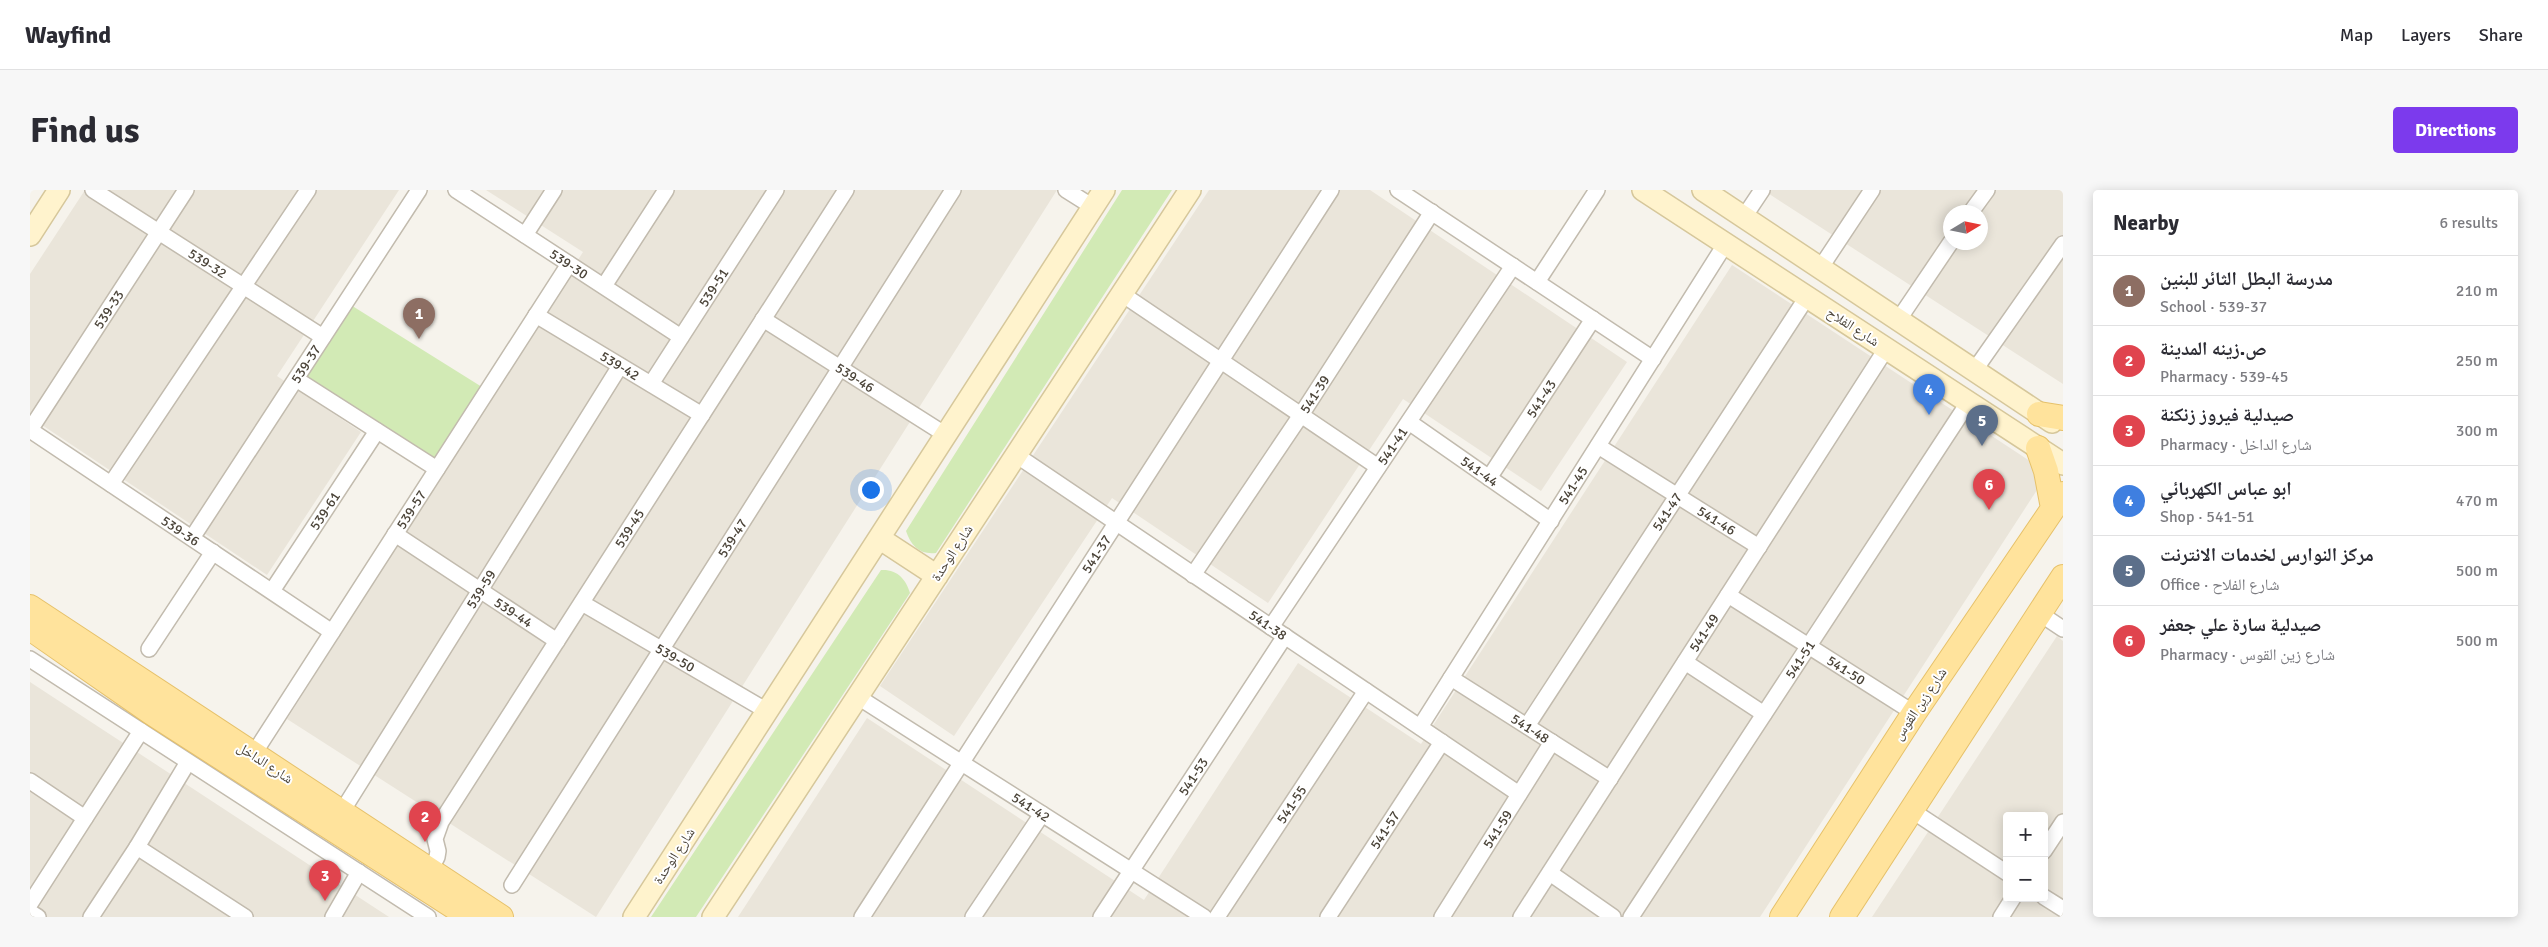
<!DOCTYPE html>
<meta charset="utf-8">
<style>
:root{--surface:#fff;--page:#f7f7f7;--text:#2b2b33;--muted:#7c7c81;--line:#e1e1e2;--accent:#7c3aed}
body{margin:0;font-family:Signika,"Noto Naskh Arabic",sans-serif;background:var(--page);color:var(--text)}
.controls{position:absolute;right:15px;bottom:15px;display:grid;overflow:hidden;border-radius:5px;box-shadow:0 2px 12px #0003}
.controls button{width:45px;height:45px;display:grid;place-items:center;padding:0;border:0;border-bottom:1px solid var(--line);background:var(--surface);color:var(--text);font:25px sans-serif}
.compass{position:absolute;left:1913px;top:15px;width:45px;height:45px;border-radius:50%;background:var(--surface);box-shadow:0 2px 12px #0003;rotate:80deg}
.you{position:absolute;left:840px;top:299px;width:18px;height:18px;margin:-12px;border:4px solid #fff;border-radius:50%;background:#1a73e8;box-shadow:0 0 0 8px #1a73e833}
.badge{display:grid;place-items:center;width:32px;height:32px;border-radius:50%;background:var(--accent);color:#fff;font-size:16px;font-weight:700}
.pin{position:absolute;translate:-50% -41px;filter:drop-shadow(0 1px 2px #0008)}
.pin::after{content:'';position:absolute;top:26px;width:18px;height:15px;background:inherit;clip-path:polygon(0 0,100% 0,50% 100%)}
.list{margin:0;padding:0;list-style:none}
h2{display:flex;justify-content:space-between;align-items:center;height:65px;margin:0;padding:0 20px;font-size:21px}
h2 small{font-size:16px;font-weight:400;color:var(--muted)}
.list li{display:grid;grid-template-columns:32px 1fr auto;gap:15px;align-items:center;box-sizing:border-box;height:70px;padding:0 20px;border-top:1px solid var(--line)}
.list b{display:block;font-size:19px;white-space:nowrap}
.list p{margin:0;font-size:16px;white-space:nowrap;color:var(--muted)}
.list em{font-size:16px;font-style:normal;color:var(--muted)}
.map{position:relative;flex:none;width:2033px;height:727px;overflow:hidden;border-radius:5px}
header{display:flex;align-items:center;gap:30px;box-sizing:border-box;height:70px;padding:0 25px;background:var(--surface);border-bottom:1px solid var(--line)}
header strong{font-size:24px}
nav{display:flex;gap:28px;margin-inline-start:auto;font-size:18px}
.intro{display:flex;align-items:center;justify-content:space-between;box-sizing:border-box;height:120px;padding:0 30px}
h1{margin:0;font-size:35px}
.button{padding:12px 22px;border-radius:5px;background:var(--accent);color:#fff;font-size:18px;font-weight:700}
main{display:flex;gap:30px;padding:0 30px}
aside{flex:1;background:var(--surface);border-radius:5px;box-shadow:0 2px 12px #0003}
.map>svg:first-child{display:block}
.residential{fill:#eae5da;fill-rule:evenodd}
.grass{fill:#d2eab5}
.lines{fill:none;stroke-linecap:round;stroke-linejoin:round}
.street-casing{stroke:#c2bbae;stroke-width:18}
.secondary-casing{stroke:#d6c79b;stroke-width:24}
.primary-casing{stroke:#e6c16a;stroke-width:26}
.street{stroke:#fff;stroke-width:15}
.secondary{stroke:#fff3cd;stroke-width:21}
.primary{stroke:#ffe39c;stroke-width:24}
.labels{text-anchor:middle;dominant-baseline:central;stroke-width:4;stroke-linejoin:round;paint-order:stroke}
.street-label{font-size:14px;fill:#4b4439;stroke:#fff}
</style>
<header>
<strong>Wayfind</strong>
<nav><a>Map</a><a>Layers</a><a>Share</a></nav>
</header>
<div class="intro"><h1>Find us</h1><a class="button">Directions</a></div>
<main>
<div class="map">
<svg width="2033" height="727" viewBox="0 0 2033 727">
<rect width="100%" height="100%" fill="#f6f3ec"/>
<!-- residential -->
<path class="residential" d="M55 0H369L247 186 331 242 237 385 0 227V84Z
M456 0H1027L566 727 257 529 553 62Z
M1179 0H1340L1597 172 1511 301 1373 209 1238 413 1082 308 924 546 850 496Z
M1733 0H2033V194ZM1920 22H1950V52H1920Z
M1702 75 2018 283 1730 727H708L837 528 1114 710 1268 473 1391 554Z
M2027 446 2033 451V727H1842ZM1977 626H2014V708H1977Z
M0 492 359 727H0Z"/>
<!-- grass -->
<path class="grass" d="M1092 0H1142L906 363C890 365 881 356 876 341Z
M316 112 460 202 407 279 266 189Z
M851 380C867 379 876 389 880 403L666 727H621Z"/>
<g class="lines">
<defs>
<g id="street">
<path id="s1" d="M63 0 293 147"/>
<path id="s2" d="M426 0 651 147"/>
<path d="M1036 0 1063 17"/>
<path d="M1368 0 1623 169"/>
<path d="M1941 22 1957 0"/>
<path d="M1714 27 1732 0"/>
<path d="M495 45 524 0"/>
<path d="M1791 77 1842 0"/>
<path d="M1507 92 1567 0"/>
<path d="M574 96 636 0"/>
<path d="M1092 104 1348 277"/>
<path id="s3" d="M506 125 672 225"/>
<path id="s4" d="M733 129 916 245"/>
<path d="M1869 129 1921 52"/>
<path d="M1944 181 2033 54"/>
<path d="M266 189 407 279"/>
<path id="s5" d="M621 194 746 0"/>
<path id="s6" d="M1379 232 1521 331"/>
<path id="s7" d="M0 240 302 442"/>
<path id="s8" d="M0 240 156 0"/>
<path id="s9" d="M1568 256 1729 357"/>
<path id="s10" d="M986 265 1489 604"/>
<path id="s11" d="M1459 288 1563 129"/>
<path d="M81 294 278 0"/>
<path id="s12" d="M365 344 527 451"/>
<path id="s13" d="M162 348 389 0"/>
<path id="s14" d="M1163 385 1271 225 1402 22"/>
<path id="s15" d="M242 401 347 241"/>
<path id="s16" d="M1698 405 1884 523"/>
<path id="s17" d="M552 413 737 521"/>
<path d="M2009 423 2033 439"/>
<path id="s18" d="M1241 437 1483 76"/>
<path d="M119 459 183 362"/>
<path d="M0 469 398 727"/>
<path d="M1655 472 1734 524"/>
<path id="s19" d="M1421 488 1580 589"/>
<path id="s20" d="M828 507 1174 727"/>
<path id="s21" d="M1497 536 1777 107"/>
<path id="s22" d="M1390 537 1696 53"/>
<path id="s23" d="M223 565 539 74"/>
<path d="M0 591 55 628"/>
<path d="M1881 620 1977 683"/>
<path id="s24" d="M311 623 590 176"/>
<path d="M107 657 215 727"/>
<path d="M2014 661 2033 632"/>
<path id="s25" d="M400 681 407 667 408 661 405 649 411 632 816 0"/>
<path d="M1520 683 1583 727"/>
<path id="s26" d="M482 695 923 0"/>
<path d="M2014 707 2033 719"/>
<path d="M0 714 111 541"/>
<path d="M0 722 8 727"/>
<path d="M61 727 107 657 158 572"/>
<path d="M303 727 329 682"/>
<path id="s27" d="M832 727 1301 0"/>
<path d="M943 727 1012 624"/>
<path id="s28" d="M1071 727 1255 446"/>
<path id="s29" d="M1187 727 1336 501"/>
<path id="s30" d="M1298 727 1412 552"/>
<path id="s31" d="M1412 727 1522 552"/>
<path id="s32" d="M1491 727 1856 159"/>
<path id="s33" d="M1601 727 1938 213"/>
<path d="M1971 727 1983 708"/>
</g>
<path id="secondary" d="M1613 0 2033 274
M1673 0 2022 232
M0 45 29 0
M849 348 907 386
M604 727 1074 0
M683 727 1160 0"/>
<path id="primary" d="M2009 224 2033 228
M2008 258 2016 281 2023 318
M0 417 471 727
M0 438 122 523 440 727
M1752 727 1884 523 2033 304
M1812 727 2033 387"/>
</defs>
<!-- street casing -->
<use href="#street" class="street-casing"/>
<!-- secondary casing -->
<use href="#secondary" class="secondary-casing"/>
<!-- primary casing -->
<use href="#primary" class="primary-casing"/>
<!-- street -->
<use href="#street" class="street"/>
<!-- secondary -->
<use href="#secondary" class="secondary"/>
<!-- primary -->
<use href="#primary" class="primary"/>
</g>
<g class="labels">
<!-- street labels -->
<g class="street-label">
<text stroke="none"><textPath href="#s1" startOffset="136">539-32</textPath></text>
<text stroke="none"><textPath href="#s2" startOffset="135">539-30</textPath></text>
<text stroke="none"><textPath href="#s5" startOffset="115">539-51</textPath></text>
<text stroke="none"><textPath href="#s8" startOffset="144">539-33</textPath></text>
<text transform="translate(1823 137) rotate(33)">شارع الفلاح</text>
<text stroke="none"><textPath href="#s13" startOffset="208">539-37</textPath></text>
<text stroke="none"><textPath href="#s3" startOffset="98">539-42</textPath></text>
<text stroke="none"><textPath href="#s4" startOffset="109">539-46</textPath></text>
<text stroke="none"><textPath href="#s14" startOffset="218">541-39</textPath></text>
<text stroke="none"><textPath href="#s11" startOffset="95">541-43</textPath></text>
<text stroke="none"><textPath href="#s18" startOffset="218">541-41</textPath></text>
<text stroke="none"><textPath href="#s6" startOffset="86">541-44</textPath></text>
<text stroke="none"><textPath href="#s22" startOffset="286">541-45</textPath></text>
<text stroke="none"><textPath href="#s23" startOffset="292">539-57</textPath></text>
<text stroke="none"><textPath href="#s15" startOffset="96">539-61</textPath></text>
<text stroke="none"><textPath href="#s21" startOffset="256">541-47</textPath></text>
<text stroke="none"><textPath href="#s9" startOffset="140">541-46</textPath></text>
<text stroke="none"><textPath href="#s25" startOffset="401">539-45</textPath></text>
<text stroke="none"><textPath href="#s7" startOffset="181">539-36</textPath></text>
<text stroke="none"><textPath href="#s26" startOffset="411">539-47</textPath></text>
<text transform="translate(922 363) rotate(-57)">شارع الوحدة</text>
<text stroke="none"><textPath href="#s27" startOffset="432">541-37</textPath></text>
<text stroke="none"><textPath href="#s24" startOffset="264">539-59</textPath></text>
<text stroke="none"><textPath href="#s12" startOffset="142">539-44</textPath></text>
<text stroke="none"><textPath href="#s10" startOffset="304">541-38</textPath></text>
<text stroke="none"><textPath href="#s32" startOffset="338">541-49</textPath></text>
<text stroke="none"><textPath href="#s17" startOffset="108">539-50</textPath></text>
<text stroke="none"><textPath href="#s33" startOffset="308">541-51</textPath></text>
<text stroke="none"><textPath href="#s16" startOffset="140">541-50</textPath></text>
<text transform="translate(1890 514) rotate(-56)">شارع زين القوس</text>
<text stroke="none"><textPath href="#s19" startOffset="94">541-48</textPath></text>
<text transform="translate(235 573) rotate(33)">شارع الداخل</text>
<text stroke="none"><textPath href="#s28" startOffset="168">541-53</textPath></text>
<text stroke="none"><textPath href="#s29" startOffset="135">541-55</textPath></text>
<text stroke="none"><textPath href="#s20" startOffset="205">541-42</textPath></text>
<text stroke="none"><textPath href="#s30" startOffset="104">541-57</textPath></text>
<text stroke="none"><textPath href="#s31" startOffset="104">541-59</textPath></text>
<text transform="translate(644 666) rotate(-57)">شارع الوحدة</text>
</g>
</g>
</svg>
<div class="controls">
<button>+</button>
<button>−</button>
</div>
<svg class="compass" viewBox="-18 -18 36 36"><path d="M0-13l5 13h-10z" fill="#e53935"/><path d="M0 13l5-13h-10z" fill="#7c7c81"/></svg>
<div class="you"></div>
<div class="pin badge" style="left:389px;top:149px;background:#8d6e63">1</div>
<div class="pin badge" style="left:395px;top:652px;background:#e0444e">2</div>
<div class="pin badge" style="left:295px;top:711px;background:#e0444e">3</div>
<div class="pin badge" style="left:1899px;top:225px;background:#3f7fe0">4</div>
<div class="pin badge" style="left:1952px;top:256px;background:#5c6f8a">5</div>
<div class="pin badge" style="left:1959px;top:320px;background:#e0444e">6</div>
</div>
<aside>
<h2>Nearby<small>6 results</small></h2>
<ul class="list">
<li><span class="badge" style="background:#8d6e63">1</span><div><b>مدرسة البطل الثائر للبنين</b><p>School · 539-37</p></div><em>210 m</em></li>
<li><span class="badge" style="background:#e0444e">2</span><div><b>ص.زينه المدينة</b><p>Pharmacy · 539-45</p></div><em>250 m</em></li>
<li><span class="badge" style="background:#e0444e">3</span><div><b>صيدلية فيروز زنكنة</b><p>Pharmacy · شارع الداخل</p></div><em>300 m</em></li>
<li><span class="badge" style="background:#3f7fe0">4</span><div><b>ابو عباس الكهربائي</b><p>Shop · 541-51</p></div><em>470 m</em></li>
<li><span class="badge" style="background:#5c6f8a">5</span><div><b>مركز النوارس لخدمات الانترنت</b><p>Office · شارع الفلاح</p></div><em>500 m</em></li>
<li><span class="badge" style="background:#e0444e">6</span><div><b>صيدلية سارة علي جعفر</b><p>Pharmacy · شارع زين القوس</p></div><em>500 m</em></li>
</ul>
</aside>
</main>
